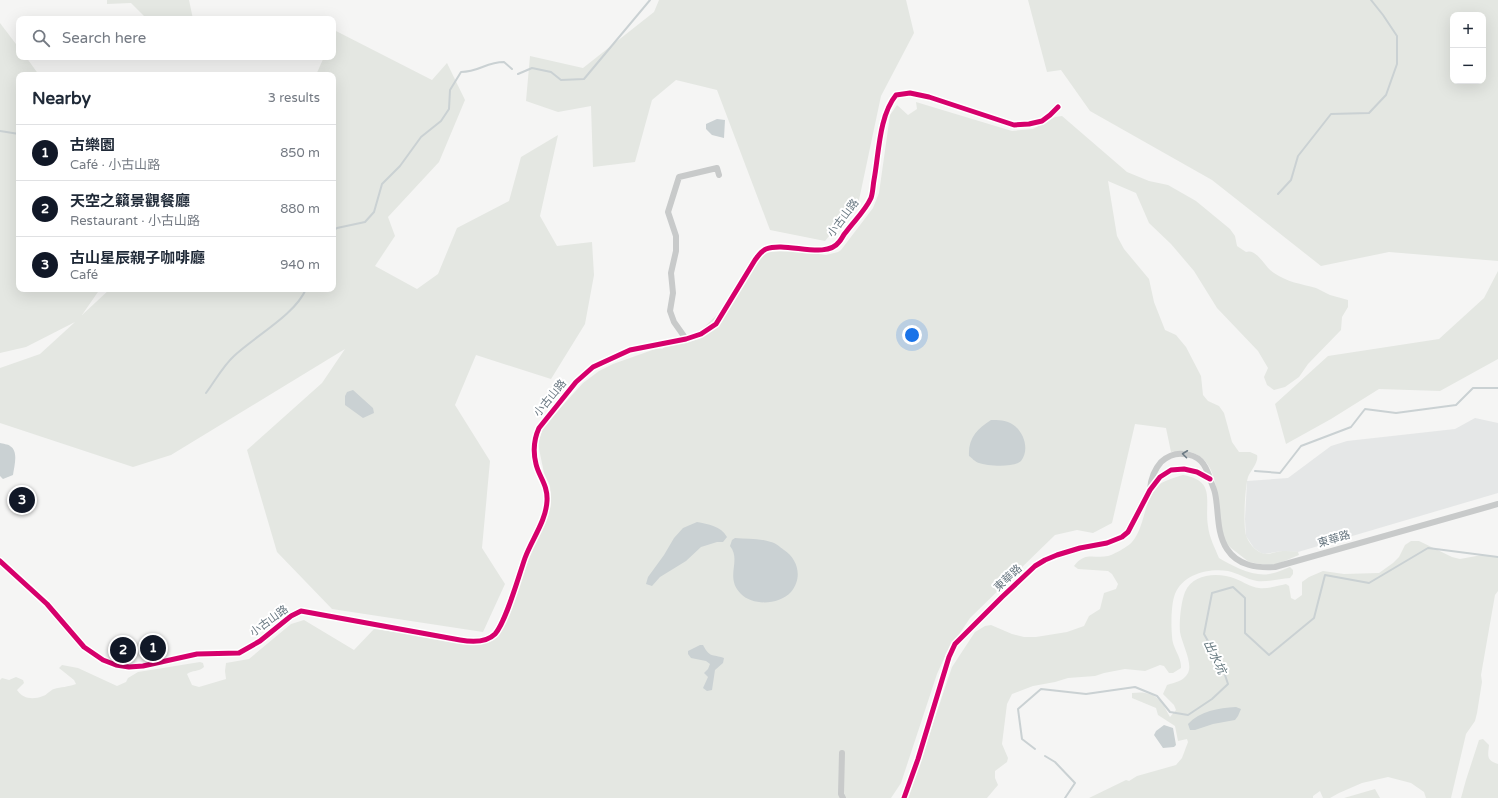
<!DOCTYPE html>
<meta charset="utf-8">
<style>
:root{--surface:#fff;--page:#f6f6f7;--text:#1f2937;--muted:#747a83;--line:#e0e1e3;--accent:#111827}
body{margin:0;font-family:"Varela Round","Noto Sans TC",sans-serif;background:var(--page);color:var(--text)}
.controls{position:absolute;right:12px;top:12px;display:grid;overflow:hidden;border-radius:8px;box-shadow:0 4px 16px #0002}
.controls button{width:36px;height:36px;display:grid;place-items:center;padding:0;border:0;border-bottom:1px solid var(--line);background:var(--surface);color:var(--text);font:20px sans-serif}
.you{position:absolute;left:912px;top:335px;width:14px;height:14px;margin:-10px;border:3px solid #fff;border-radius:50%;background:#1a73e8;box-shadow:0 0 0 6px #1a73e833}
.badge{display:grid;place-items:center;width:26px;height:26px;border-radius:50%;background:var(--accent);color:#fff;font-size:13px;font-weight:700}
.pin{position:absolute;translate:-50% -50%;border:2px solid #fff;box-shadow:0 1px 4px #0006}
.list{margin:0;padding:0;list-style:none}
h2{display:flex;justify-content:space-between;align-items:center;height:52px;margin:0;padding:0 16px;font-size:17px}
h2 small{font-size:13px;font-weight:400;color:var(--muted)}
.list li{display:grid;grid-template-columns:26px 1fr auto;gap:12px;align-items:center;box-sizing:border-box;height:56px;padding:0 16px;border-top:1px solid var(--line)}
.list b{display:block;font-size:15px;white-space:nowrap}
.list p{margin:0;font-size:13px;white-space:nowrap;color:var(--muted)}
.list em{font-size:13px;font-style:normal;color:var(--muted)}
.icon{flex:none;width:22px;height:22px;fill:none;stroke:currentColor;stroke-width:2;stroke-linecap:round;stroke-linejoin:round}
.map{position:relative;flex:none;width:1498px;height:798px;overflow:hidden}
.search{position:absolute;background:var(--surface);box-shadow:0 4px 16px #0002;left:16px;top:16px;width:320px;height:44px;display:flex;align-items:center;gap:10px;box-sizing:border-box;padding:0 14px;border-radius:8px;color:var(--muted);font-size:15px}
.panel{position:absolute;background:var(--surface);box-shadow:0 4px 16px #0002;left:16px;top:72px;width:320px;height:220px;border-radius:8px}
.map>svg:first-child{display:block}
.built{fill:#e5e7e7}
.green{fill:#e4e7e2;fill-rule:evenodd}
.water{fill:#cad1d3}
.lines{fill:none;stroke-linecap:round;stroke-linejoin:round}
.stream{stroke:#cad1d3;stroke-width:2}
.minor{stroke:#c8caca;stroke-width:6}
.cycleway-casing{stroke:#fff;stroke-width:8}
.cycleway{stroke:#d6006c;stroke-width:5}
.oneway{stroke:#6d7b85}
.labels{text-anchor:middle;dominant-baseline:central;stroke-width:4;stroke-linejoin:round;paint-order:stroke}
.street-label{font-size:11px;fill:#687781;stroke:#fff}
.water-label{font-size:12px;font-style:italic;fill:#64777e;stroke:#fff}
</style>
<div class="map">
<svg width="1498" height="798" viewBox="0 0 1498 798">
<rect width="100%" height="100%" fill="#f5f5f4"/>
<!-- built -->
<path class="built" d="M1475 418 1498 423V493L1298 552 1282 551 1265 554 1261 553 1254 548 1246 536 1245 519 1247 481 1288 478 1331 446 1347 441 1455 429Z"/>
<!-- green -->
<path class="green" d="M107 0H189L193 19H147L131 3 107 4Z
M659 0H906L914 33 881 96 859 200 825 241 770 230 717 90 676 80 652 100 635 162 593 167 591 106 558 112 526 101 530 56 583 68 654 12Z
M1028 0H1498V261L1389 252 1321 266 1212 180 1090 111 1061 70 1047 72ZM1453 15H1483V81H1453Z
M0 23 19 48V57H26L39 75H19V289H100L82 315 110 289H333V75H316L324 57H333V38L336 31 432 80 447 63 465 100 439 162 388 217 395 236 375 266 417 289 438 274 457 228 509 201 521 157 558 135 540 216 557 246 592 242 594 275 585 324 551 379 476 355 455 405 490 461 482 548 505 584 483 632 332 609 277 552 247 450 322 383 345 349 171 455 133 467 0 423V368L40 354 75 322 26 347 0 353Z
M916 102 1012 131 1033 129 1055 117 1062 116 1127 172 1149 181 1168 185 1196 201 1230 229 1235 236 1237 246 1246 252C1257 248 1265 268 1274 273 1287 282 1301 284 1316 288 1321 290 1325 293 1330 295 1336 297 1342 298 1348 300V307L1342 317 1341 330 1308 364 1299 377 1285 387 1274 390 1267 385 1264 377 1268 368 1258 351 1217 308 1194 271 1171 244 1149 223 1136 193 1108 181 1117 236 1124 249 1149 279 1154 302 1165 330 1176 335 1186 347 1201 376 1203 395 1208 401 1219 406 1224 413 1232 442 1239 452H1250L1257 455C1259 462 1251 470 1248 477 1245 487 1243 525 1246 535 1248 542 1255 551 1262 553 1268 556 1276 551 1283 551 1288 551 1293 551 1298 552L1299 555 1275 565 1260 564 1249 562 1231 548 1226 543 1221 532 1215 482C1210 459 1195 447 1171 452L1166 428 1135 424 1112 523 1093 533 1077 530 1055 535 970 618 946 654 937 674 901 783 891 798H0V680L2 678 9 680 16 677 23 680 24 683 17 690C23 699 33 700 43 696 47 695 50 690 54 689 61 687 68 687 76 684L74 680 59 668 62 665 78 668 117 686 126 682 128 678 138 672 200 662 203 663 204 667C199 672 192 670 187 674L192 685 199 687 226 679 225 671 226 663 249 659 291 624 304 620 354 650 374 629 480 644 492 641 501 631 526 559 546 519 551 502 550 486 544 473 538 444 543 427 583 383 599 371 613 364 658 348 662 349 675 339 700 331 716 316 734 295 759 258 769 250 781 249 826 255 838 252 841 250 873 208 879 193 890 115 897 105 908 115 917 109Z
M1498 271V359L1440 391 1379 389 1331 419 1286 444 1275 404 1328 356 1439 339 1484 298Z
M1183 475C1217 481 1204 501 1208 526 1209 537 1215 548 1219 558 1232 566 1254 577 1269 574 1276 573 1283 570 1290 567L1293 570V574L1290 578C1279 579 1267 582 1257 581 1246 579 1238 573 1228 571 1209 568 1183 574 1175 594 1171 604 1171 625 1172 636 1172 648 1182 657 1181 668L1173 673H1169L1164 666 1160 665 1145 671 1125 669 1104 673 1095 676 1068 678 1055 682 1033 686 1012 694 1007 704 1002 744 1008 758 1007 762 995 771V778L998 785 987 798H908L952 667 975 632 985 626 991 625 1012 634 1024 637H1036L1067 632 1084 626 1089 616 1100 609 1104 593 1116 589 1118 584 1112 574 1108 571 1078 569 1074 566C1085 551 1094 559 1108 556 1113 555 1129 546 1132 542 1146 526 1143 498 1160 484 1166 480 1176 477 1183 475Z
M1411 541H1419L1452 557 1460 559 1482 555 1498 557V591L1495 595 1481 675 1482 682 1477 713 1475 721 1466 734 1451 798H1426L1424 792 1411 783 1388 777 1362 783 1339 793 1330 798H1323L1320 791 1313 796V798H1089L1126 780 1129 781 1137 776 1176 765 1182 758 1188 742 1187 739 1178 741 1175 726 1158 715 1156 708 1132 698V693C1154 690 1161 699 1170 717L1176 710 1174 705 1163 694 1167 685C1175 682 1183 682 1188 673 1193 663 1182 644 1180 632 1179 622 1181 602 1185 592 1193 573 1219 572 1236 579 1244 582 1250 587 1259 588 1267 589 1277 586 1286 584L1289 586 1291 598 1295 600 1302 595V582L1309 577 1323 571 1344 574 1379 573 1393 563 1399 557 1405 545Z
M1483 739 1489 745C1488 756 1486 760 1498 764V798H1461L1466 780 1479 740Z
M1375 789 1380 798H1344Z"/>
<!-- water -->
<path class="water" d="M717 119 725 120 724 138 712 135 706 129V124Z
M353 390 373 408 374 413 363 418 345 405V396L347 392Z
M991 420C998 420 1006 420 1012 424 1024 431 1030 450 1021 461 1014 468 987 466 979 463 975 462 972 458 969 456 968 438 977 429 991 420Z
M0 443C3 444 8 444 10 446 19 451 14 467 13 475L3 479 0 476Z
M697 522C708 524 721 526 727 537L723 542H717L701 547 686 561 660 577 652 586 646 584 648 577 664 555 674 538 683 528Z
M735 538C747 539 759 538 771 542 776 543 780 547 784 550 798 559 803 578 791 592 779 605 753 606 741 594 724 577 742 561 730 546L732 540Z
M700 645H703C710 658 712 654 724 658L723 663 715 670 712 690 707 691 703 688 708 677 704 673 708 669 710 664 706 661 691 658 688 654V651Z
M1236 707 1241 709 1238 716 1235 720 1213 724 1195 730H1190L1188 724C1200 711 1218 708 1236 707Z
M1164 725 1173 728 1176 745 1174 747 1163 748 1154 735 1156 731Z"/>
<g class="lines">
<!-- stream -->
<path class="stream" d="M518 74 532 68 551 72 561 80 584 79 650 0
M0 131 19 134
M1278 194 1291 180 1298 156 1331 114 1369 113 1386 95 1397 64V36L1383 15 1371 0
M333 231 337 228 365 222 374 212 382 184 400 166 421 137 441 121 449 109 450 90 461 72C479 72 486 62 504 62L512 69
M206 393C215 381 223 366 234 356 255 336 295 315 306 289
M1255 471 1280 473 1301 446 1351 427 1365 409 1396 413 1456 405 1473 388H1498
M1035 749 1022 739 1018 709 1041 689 1086 694 1135 687 1157 696 1170 712 1188 715 1212 699 1228 684 1222 666 1204 634 1212 593 1233 587 1245 598V633L1269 655 1314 618 1325 575 1369 583 1428 548 1498 557
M1045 756 1055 762 1075 783 1065 798"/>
<!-- minor -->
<path class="minor" d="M686 339 674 322 670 311 673 293 671 273 676 251V236L668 212 679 177 717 168 719 175
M1150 489C1151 478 1154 470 1161 462 1168 456 1174 453 1183 454 1200 455 1205 464 1210 478 1211 483 1214 488 1215 493 1219 511 1216 532 1227 549 1238 566 1257 568 1275 567L1498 504
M0 561 47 604 84 647 103 660 116 665 129 667 143 666 197 654 239 653 260 641 291 616 301 611 460 640C471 642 486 643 495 634 506 622 519 575 525 558 532 539 546 521 547 501 548 485 539 477 536 464 533 452 534 439 539 428L576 382 593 367 630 350 686 339 701 334 716 324 755 260C758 256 761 251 766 249 786 241 826 260 839 242 842 239 843 235 846 232 854 221 865 211 871 198 873 192 873 185 874 180 879 153 879 116 896 95L910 93 929 97 1014 125 1029 124 1042 121 1050 115 1058 107
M842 753 841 794 843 798
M904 798 918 759 949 657 955 644 1002 597 1035 566 1045 560 1057 555 1080 548 1107 543 1122 537 1128 532 1150 490 1160 477 1171 470 1184 469 1197 472 1210 479"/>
<defs>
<path id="cycleway" d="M0 561 47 604 84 647 103 660 116 665 129 667 143 666 197 654 239 653 260 641 291 616 301 611 460 640C471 642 486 643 495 634 506 622 519 575 525 558 532 539 546 521 547 501 548 485 539 477 536 464 533 452 534 439 539 428L576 382 593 367 630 350 686 339 701 334 716 324 755 260C758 256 761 251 766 249 786 241 826 260 839 242 842 239 843 235 846 232 854 221 865 211 871 198 873 192 873 185 874 180 879 153 879 116 896 95L910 93 929 97 1014 125 1029 124 1042 121 1050 115 1058 107
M904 798 918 759 949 657 955 644 1002 597 1035 566 1045 560 1057 555 1080 548 1107 543 1122 537 1128 532 1150 490 1160 477 1171 470 1184 469 1197 472 1210 479"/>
</defs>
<!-- cycleway casing -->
<use href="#cycleway" class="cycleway-casing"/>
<!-- cycleway -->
<use href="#cycleway" class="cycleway"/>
</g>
<!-- one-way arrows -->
<defs><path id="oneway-chevron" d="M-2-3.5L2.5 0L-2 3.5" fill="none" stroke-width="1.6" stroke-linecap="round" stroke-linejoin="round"/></defs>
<use class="oneway" href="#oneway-chevron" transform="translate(1185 454) rotate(-173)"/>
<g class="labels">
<!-- street labels -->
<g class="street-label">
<text transform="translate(843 218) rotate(-53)">小古山路</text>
<text transform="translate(550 398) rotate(-51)">小古山路</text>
<text transform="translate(1334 539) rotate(-16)">東華路</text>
<text transform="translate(1008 578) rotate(-43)">東華路</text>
<text transform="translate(269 621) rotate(-36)">小古山路</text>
</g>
<!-- water labels -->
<g class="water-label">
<text transform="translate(1215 657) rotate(64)">出水坑</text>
</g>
</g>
</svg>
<div class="controls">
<button>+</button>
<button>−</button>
</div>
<div class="you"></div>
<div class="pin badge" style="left:153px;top:648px">1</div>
<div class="pin badge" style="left:123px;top:650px">2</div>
<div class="pin badge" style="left:22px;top:500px">3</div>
<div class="search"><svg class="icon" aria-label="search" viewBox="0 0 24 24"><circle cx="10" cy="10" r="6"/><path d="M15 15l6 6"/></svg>Search here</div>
<section class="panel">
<h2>Nearby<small>3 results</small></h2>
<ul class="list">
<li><span class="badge">1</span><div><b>古樂園</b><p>Café · 小古山路</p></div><em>850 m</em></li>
<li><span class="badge">2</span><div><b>天空之籟景觀餐廳</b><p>Restaurant · 小古山路</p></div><em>880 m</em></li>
<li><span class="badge">3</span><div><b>古山星辰親子咖啡廳</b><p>Café</p></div><em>940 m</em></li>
</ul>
</section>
</div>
